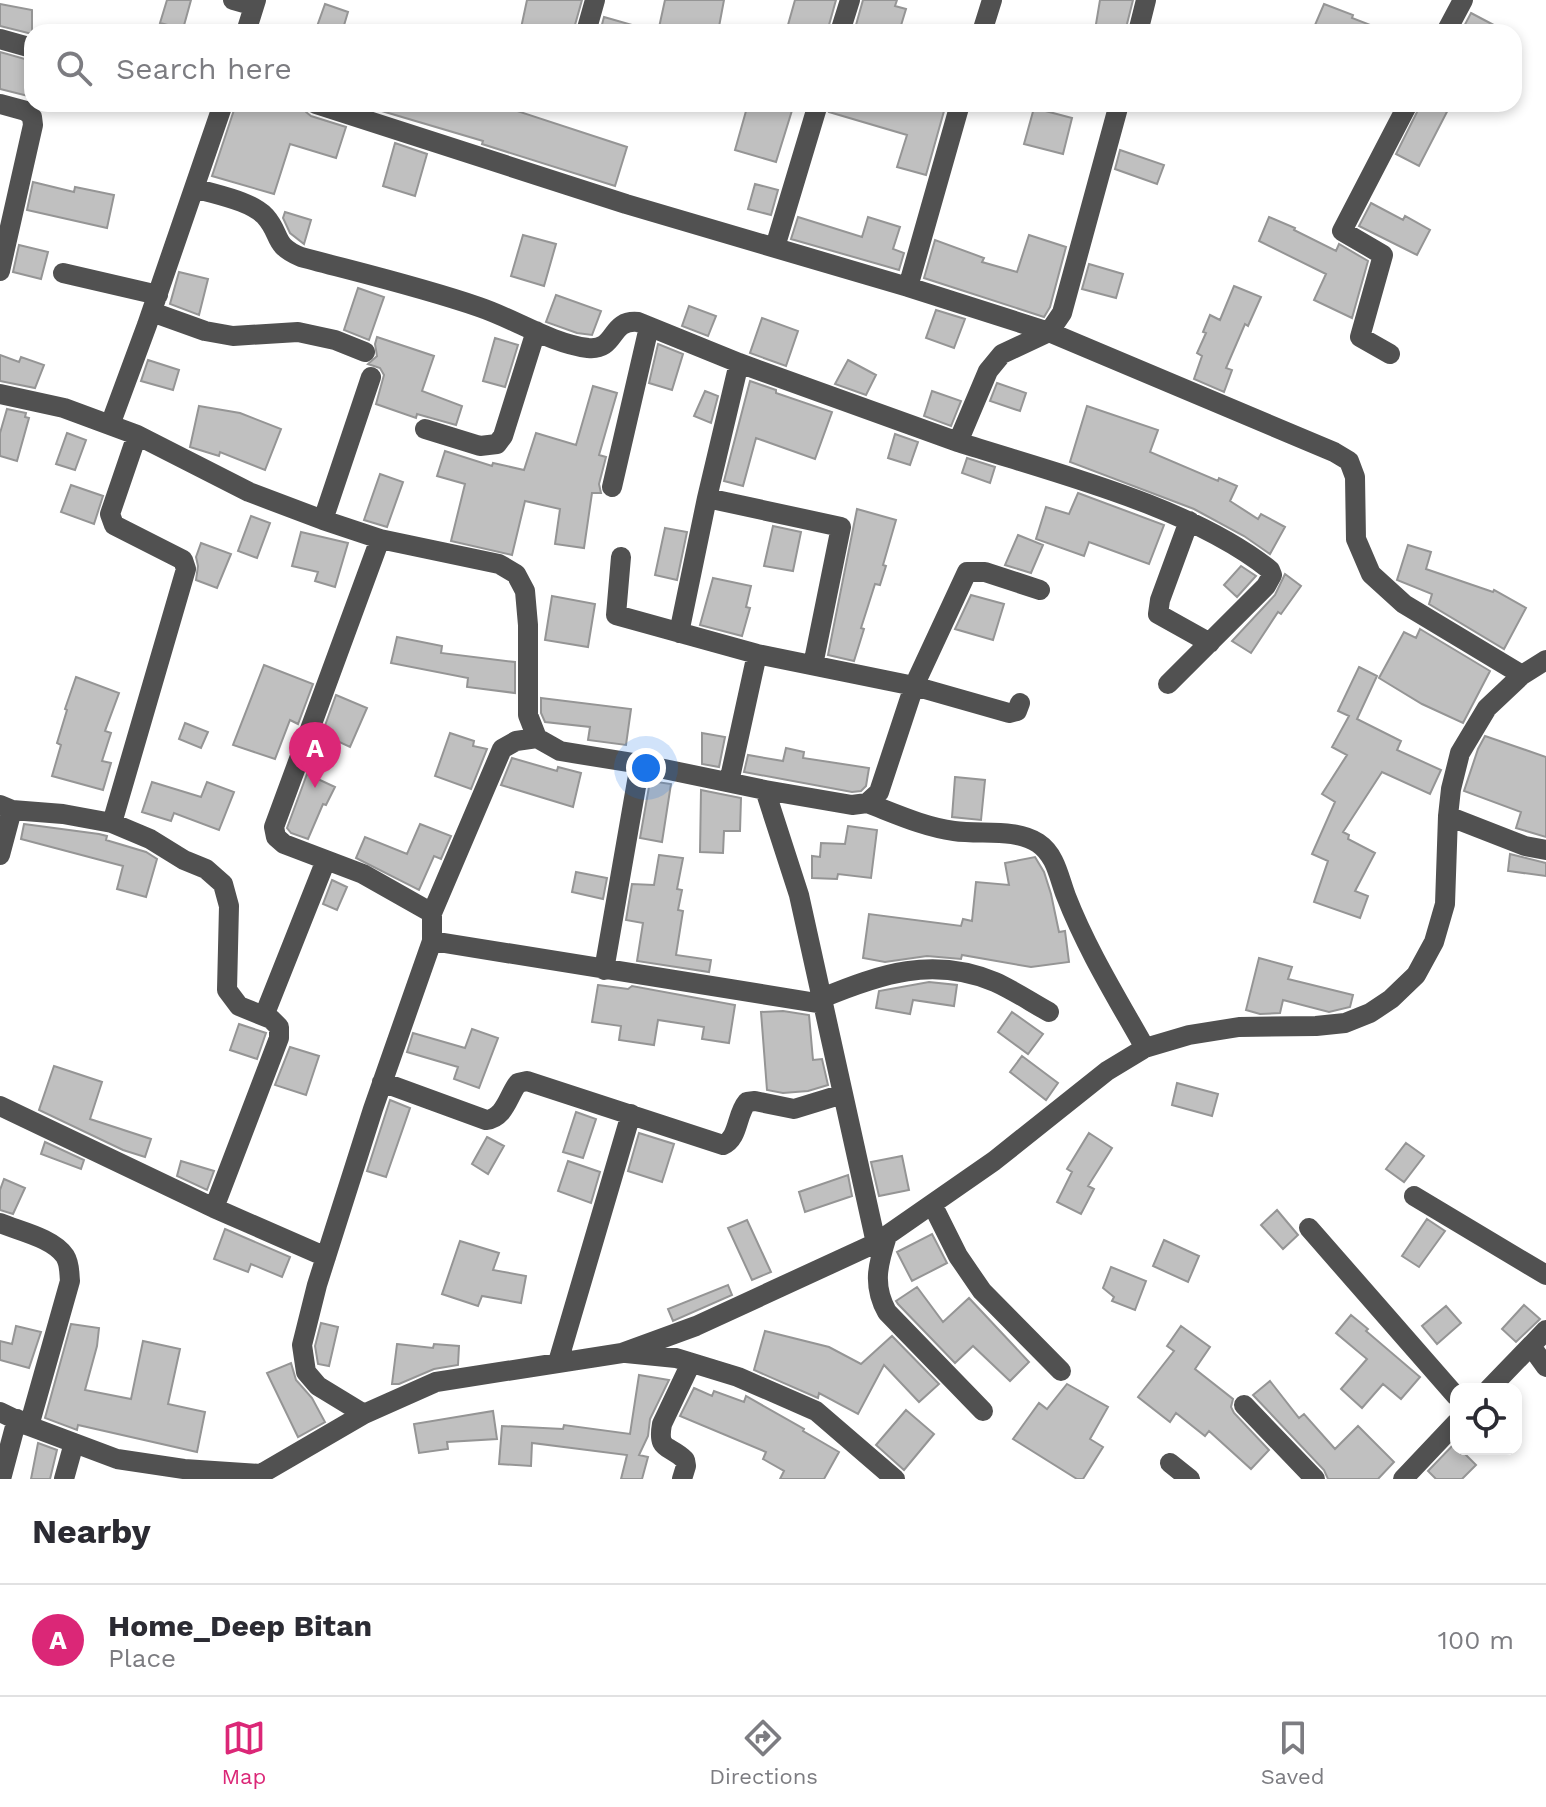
<!DOCTYPE html>
<style>
:root{--surface:#fff;--page:#f2f2f3;--text:#2b2b33;--muted:#7c7c81;--line:#e1e1e2;--accent:#db2777}
body{margin:0;font-family:"Work Sans",sans-serif;background:var(--page);color:var(--text)}
.controls{position:absolute;right:24px;bottom:24px;display:grid;overflow:hidden;border-radius:16px;box-shadow:0 4px 12px #0003}
.controls button{width:72px;height:72px;display:grid;place-items:center;padding:0;border:0;border-bottom:2px solid var(--line);background:var(--surface);color:var(--text);font:40px sans-serif}
.you{position:absolute;left:646px;top:768px;width:28px;height:28px;margin:-20px;border:6px solid #fff;border-radius:50%;background:#1a73e8;box-shadow:0 0 0 12px #1a73e833}
.badge{display:grid;place-items:center;width:52px;height:52px;border-radius:50%;background:var(--accent);color:#fff;font-size:26px;font-weight:700}
.pin{position:absolute;translate:-50% -66px;filter:drop-shadow(0 2px 4px #0008)}
.pin::after{content:'';position:absolute;top:42px;width:28px;height:24px;background:inherit;clip-path:polygon(0 0,100% 0,50% 100%)}
.list{margin:0;padding:0;list-style:none}
h2{display:flex;justify-content:space-between;align-items:center;height:104px;margin:0;padding:0 32px;font-size:34px}
h2 small{font-size:26px;font-weight:400;color:var(--muted)}
.list li{display:grid;grid-template-columns:52px 1fr auto;gap:24px;align-items:center;box-sizing:border-box;height:112px;padding:0 32px;border-top:2px solid var(--line)}
.list b{display:block;font-size:30px;white-space:nowrap}
.list p{margin:0;font-size:26px;white-space:nowrap;color:var(--muted)}
.list em{font-size:26px;font-style:normal;color:var(--muted)}
.icon{flex:none;width:44px;height:44px;fill:none;stroke:currentColor;stroke-width:2;stroke-linecap:round;stroke-linejoin:round}
.map{position:relative;flex:none;width:1546px;height:1479px;overflow:hidden}
.search{position:absolute;background:var(--surface);box-shadow:0 4px 12px #0003;left:24px;right:24px;top:24px;height:88px;display:flex;align-items:center;gap:20px;box-sizing:border-box;padding:0 28px;border-radius:24px;color:var(--muted);font-size:30px}
.sheet{height:216px;background:var(--surface)}
nav{display:flex;justify-content:space-around;align-items:center;box-sizing:border-box;height:112px;border-top:2px solid var(--line);background:var(--surface);font-size:22px;color:var(--muted)}
nav a{display:grid;justify-items:center;gap:4px}
nav .on{color:var(--accent)}
.map>svg:first-child{display:block}
.building{fill:#c0c0c0;stroke:#959595;stroke-width:2}
.lines{fill:none;stroke-linecap:round;stroke-linejoin:round}
.minor{stroke:#515151;stroke-width:20}
</style>
<div class="map">
<svg width="1546" height="1479" viewBox="0 0 1546 1479">
<rect width="100%" height="100%" fill="#fff"/>
<!-- building -->
<path class="building" d="M167 0H191L183 29 160 23Z
M527 0H582L573 32H539L521 28Z
M665 0H724L718 32H658Z
M795 0H836L827 32H786Z
M863 0H897L895 6 906 9 899 32H879L858 26 857 32H854Z
M1100 0H1133L1125 32 1095 30Z
M0 4 32 10V34L0 26Z
M325 4 348 12 342 32H315Z
M1324 4 1353 15 1352 18 1383 30V32H1312Z
M1471 13 1507 32H1461Z
M604 17 639 27 638 32H600Z
M0 52 32 61V97L0 89Z
M236 104H303L306 112 311 116 346 127 336 158 290 144 274 194 212 176Z
M358 104H496L627 147 615 186 482 144 483 141Z
M748 104H794L776 162 735 150Z
M831 104H946L926 175 897 167 907 135 829 112Z
M1421 104H1451L1419 166 1396 154Z
M1034 108 1072 118 1063 154 1024 144Z
M395 143 427 154 415 196 383 186Z
M1120 150 1164 165 1157 184 1115 169Z
M33 182 74 192 75 187 114 195 107 228 27 210Z
M755 184 778 190 771 215 748 209Z
M1371 203 1403 220 1405 216 1430 230 1417 255 1359 226Z
M285 212 311 220 304 244 290 233 283 218Z
M798 217 862 237 868 217 900 227 893 249 904 253 899 270 791 239Z
M1269 217 1295 228 1294 230 1336 251 1339 244 1368 261 1352 318 1314 300 1326 274 1259 241Z
M523 235 556 244 544 286 511 276Z
M1029 235 1066 247 1050 307 1044 317 924 278 935 240 984 258 982 262 1017 272Z
M19 245 48 252 41 279 13 272Z
M1089 264 1123 274 1116 298 1082 289Z
M179 272 208 279 199 315 170 304Z
M1234 286 1261 297 1248 326 1245 324 1226 368 1232 370 1224 392 1194 379 1202 356 1197 353 1206 333 1203 332 1210 315 1220 320Z
M358 288 384 297 369 340 344 330Z
M556 295 601 311 592 335 577 333 546 322Z
M689 306 716 316 708 336 682 326Z
M936 310 965 319 954 348 926 338Z
M762 318 798 331 786 366 750 353Z
M377 337 434 356 422 391 462 406 456 425 417 414 416 418 376 404 384 375 380 368 368 364 377 356 375 344Z
M495 338 518 345 505 387 483 381Z
M658 344 683 354 672 390 649 383Z
M0 355 19 362 21 357 44 365 35 388 0 381Z
M148 360 179 370 173 390 141 381Z
M848 360 876 375 866 395 835 384Z
M750 381 776 390V393L832 412 815 459 756 438 743 486 724 481Z
M997 383 1026 393 1020 411 990 401Z
M593 386 617 393 599 455 606 457 599 484 601 493H592L584 548 555 544 560 509 525 501 512 555 451 541 465 484 437 476 445 451 492 466 493 463 524 470 536 433 576 445Z
M705 391 718 396 711 423 694 416Z
M932 391 961 401 951 426 924 416Z
M199 406 240 413 281 429 265 470 220 452 219 456 190 447Z
M1087 406 1158 430 1150 452 1218 481 1219 478 1237 486 1230 501 1258 519 1261 514 1285 527 1270 554 1244 536 1194 509 1070 462Z
M7 409 26 413 25 417 29 418 17 461 0 456V433Z
M67 433 86 440 75 470 56 464Z
M895 434 918 442 910 465 888 458Z
M967 458 995 467 990 483 962 473Z
M380 474 403 482 387 527 364 520Z
M71 485 103 496 94 524 61 512Z
M1078 493 1164 525 1149 564 1089 542 1084 556 1036 539 1046 507 1069 514Z
M857 509 896 520 883 565 886 566 880 585 875 584 861 628 864 629 854 661 828 655Z
M251 516 270 523 257 558 238 551Z
M773 526 801 532 793 571 764 566Z
M665 528 687 532 677 580 655 575Z
M301 532 348 543 335 587 315 581 318 572 292 566Z
M1018 535 1043 545 1031 573 1005 565Z
M201 543 231 554 217 588 196 580 198 566 196 557Z
M1408 545 1431 552 1426 569 1493 592 1494 590 1526 608 1504 649 1429 604 1432 594 1397 580Z
M1241 566 1256 576 1237 597 1224 585Z
M1285 574 1301 586 1281 614 1278 612 1251 653 1232 641 1275 595Z
M713 578 751 586 746 607 750 608 742 636 700 625Z
M971 595 1004 604 993 640 955 629Z
M552 596 595 604 588 647 545 640Z
M1420 629 1490 671 1463 723 1422 704 1379 678 1404 632 1416 638Z
M397 637 442 646 441 653 515 662V693L467 687 468 678 391 663Z
M264 665 313 684 298 724 290 720 275 759 233 745Z
M1359 667 1377 676 1357 719 1401 741 1397 750 1441 770 1430 794 1382 772 1343 832 1349 835 1348 839 1375 853 1355 891 1368 896 1360 918 1314 902 1328 861 1312 854 1335 802 1322 794 1347 755 1332 747 1349 716 1338 711Z
M76 677 119 693 105 731 111 733 102 761 111 763 103 790 52 776 61 745 57 743 67 710 65 709Z
M336 695 367 708 350 747 322 734Z
M541 698 631 709 626 745 588 740 590 727 545 722 541 713Z
M185 723 208 732 201 748 179 739Z
M450 733 474 741 473 746 487 749 471 789 435 776Z
M702 733 725 737 719 767 702 764Z
M1485 736 1546 757V837L1516 828 1521 812 1464 791 1478 749Z
M786 748 804 752 803 758 869 768 866 786 861 791 852 792 744 772 748 755 783 761Z
M512 758 557 771 558 767 581 773 573 807 501 785Z
M307 774 335 787 326 805 323 804 308 839 291 833 287 828Z
M955 777 985 780 981 820 952 817Z
M650 781 671 784 662 842 640 838Z
M152 782 201 797 207 782 234 792 219 830 174 813 171 821 142 812Z
M701 790 741 798 740 831H724L723 853 700 852Z
M24 824 99 834 107 836 106 840 146 852 157 859 146 897 117 889 123 866 21 839Z
M420 824 451 836 441 859 434 856 419 890 356 858 365 837 407 854Z
M848 826 877 830 871 878 838 874 837 879 812 878V856L820 857 821 843 845 844Z
M1510 854 1546 863V876L1508 871Z
M659 855 683 858 677 889 682 890 678 910 683 911 676 955 711 960 709 972 637 961 643 923 626 920 632 884 654 885Z
M1035 857 1044 872 1051 894 1059 932 1065 931 1069 962 1031 967 962 955 961 959 927 956 885 962 863 958 869 914 961 926 963 919 972 921 976 882 1009 885 1005 863Z
M576 872 607 878 603 899 572 892Z
M332 880 347 887 337 910 323 904Z
M1259 958 1292 967 1288 979 1353 995 1350 1007 1329 1012 1283 1000 1280 1013 1260 1014 1246 1010Z
M929 982 957 985 954 1006 913 1000 910 1014 876 1008 879 991Z
M598 985 628 989 632 986 735 1005 729 1043 702 1039 704 1027 658 1020 654 1045 619 1040 621 1026 592 1022Z
M783 1011 809 1015 813 1060 822 1059 828 1085 808 1091 783 1093 767 1090 761 1012Z
M1012 1012 1043 1034 1028 1054 998 1032Z
M239 1024 266 1033 257 1059 230 1050Z
M472 1029 498 1038 479 1088 454 1079 458 1067 407 1052 413 1033 465 1048Z
M290 1047 319 1056 306 1095 275 1085Z
M1022 1056 1058 1083 1046 1100 1010 1072Z
M54 1066 102 1082 90 1119 151 1139 145 1157 123 1150 39 1110Z
M1177 1083 1218 1094 1212 1116 1172 1105Z
M390 1100 410 1108 386 1177 367 1171Z
M576 1112 596 1119 583 1158 563 1152Z
M639 1133 674 1144 662 1182 628 1171Z
M1089 1133 1112 1148 1088 1186 1094 1189 1081 1214 1057 1202 1072 1172 1067 1169Z
M487 1137 504 1146 488 1174 472 1164Z
M45 1142 84 1160 81 1169 41 1154Z
M1406 1143 1424 1156 1404 1182 1386 1169Z
M902 1156 909 1190 879 1196 871 1162Z
M181 1161 214 1171 207 1190 177 1176Z
M568 1161 600 1172 591 1203 558 1191Z
M848 1175 852 1196 805 1212 799 1192Z
M4 1179 25 1188 13 1214 0 1210V1190Z
M1277 1210 1298 1235 1283 1249 1261 1225Z
M1427 1219 1445 1231 1419 1267 1402 1256Z
M747 1220 771 1272 752 1280 728 1228Z
M225 1229 290 1257 282 1277 251 1264 248 1272 214 1259Z
M932 1234 947 1263 912 1281 897 1252Z
M1164 1240 1199 1256 1188 1282 1153 1266Z
M460 1241 499 1253 493 1270 526 1276 521 1303 482 1296 478 1306 442 1294Z
M1111 1267 1146 1281 1135 1310 1112 1301 1114 1297 1103 1288Z
M728 1285 732 1295 673 1321 668 1309Z
M917 1287 943 1322 969 1298 1029 1362 1010 1381 973 1346 955 1363 898 1304 896 1301Z
M1524 1305 1540 1319 1516 1342 1502 1329Z
M1446 1306 1461 1323 1437 1344 1422 1326Z
M1351 1315 1368 1329 1366 1331 1420 1377 1401 1399 1383 1384 1362 1408 1341 1389 1367 1359 1336 1333Z
M321 1323 338 1327 329 1366 318 1364 315 1346Z
M71 1324 99 1328 97 1346 85 1390 131 1399 143 1341 180 1349 168 1404 205 1412 197 1452 78 1425 77 1430 45 1418Z
M16 1326 41 1332 29 1368 0 1360V1341L12 1344Z
M1181 1326 1210 1347 1195 1369 1233 1399 1231 1407 1234 1413 1269 1450 1251 1469 1209 1431 1205 1436 1176 1413 1170 1422 1138 1397 1174 1351 1167 1346Z
M765 1331 829 1347 861 1364 892 1336 939 1384 919 1402 884 1365 858 1414 819 1393 818 1398 754 1370Z
M397 1344 433 1348 434 1344 459 1346 458 1365 434 1369 399 1384H392Z
M291 1363 296 1380 312 1398 325 1422 298 1437 267 1373Z
M639 1375 669 1380 650 1419 648 1436 639 1455 648 1457 642 1479H621L627 1455 532 1443 531 1466 499 1464 502 1426 563 1429 564 1425 630 1434Z
M1270 1381 1299 1418 1304 1414 1335 1449 1358 1426 1394 1462 1378 1479H1328L1324 1470 1253 1395Z
M1067 1384 1108 1407 1090 1439 1103 1447 1083 1479H1077L1013 1439 1039 1403 1047 1409Z
M694 1388 712 1396 714 1391 744 1402 746 1396 804 1429 803 1431 839 1452 824 1479H780L784 1471 763 1459 766 1452 680 1416Z
M906 1410 934 1434 904 1470 876 1445Z
M493 1411 497 1439 447 1442 448 1449 419 1453 414 1424Z
M38 1443 57 1450 50 1479H31Z
M1454 1444 1456 1449H1460L1476 1465 1462 1479H1436L1428 1471Z"/>
<g class="lines">
<!-- minor -->
<path class="minor" d="M233 0 254 6
M246 32 256 0
M586 32 595 0
M840 32 850 0
M982 32 992 0
M1138 32 1146 0
M1446 32 1463 0
M0 39 32 48
M0 104 26 111 32 117 33 125 0 271
M316 104 626 204 908 287 1049 332 1334 452 1349 461 1355 477 1356 539 1371 574 1404 604 1522 675
M1119 104 1062 313 1049 332 1002 354 988 371 958 442C1055 473 1190 506 1270 570L1272 575 1266 586 1168 684
M195 188C216 195 249 200 265 216 282 235 272 245 301 257 361 273 421 287 479 307 515 319 550 343 588 348 617 351 609 319 638 322L739 363 958 442
M775 247 818 104
M63 273 158 295
M908 287 960 104
M152 312 205 331 233 336 298 332 335 340 365 352
M1390 354 1360 337 1383 255 1342 231 1408 104
M0 394 64 408 137 435 249 492 323 520 380 539 499 564 516 574 525 591 528 625V715L537 738 560 751 640 764 765 790 799 895 876 1243
M110 425 147 325 223 104
M425 429 480 446 497 444 503 436 536 331
M612 487 649 327
M707 498 841 527 813 665
M323 520 371 377
M1189 521 1160 600 1158 614 1210 643
M621 557 616 615 757 654 914 686 879 792 867 803 852 805 765 790
M679 633 707 498 739 363
M1020 703 1017 711 1009 713 914 686 967 572H985L1040 590
M729 782 757 654
M867 803C896 814 924 827 954 831 981 835 1015 828 1038 843 1056 855 1059 878 1066 896 1087 950 1117 998 1145 1048
M12 810 63 814 112 823 186 569 183 560 114 525 110 514 137 435
M1448 816 1525 846 1546 850
M112 823 150 839 184 860 206 869 223 884 229 906 227 990 239 1006 271 1019 279 1027V1038L214 1208
M0 855 12 810 0 805
M432 913 502 749 516 741 537 738
M432 941 823 1004
M604 970 640 764
M822 998C880 974 933 956 995 982 1013 990 1031 1002 1049 1012
M264 1016 326 860
M382 1082 486 1120C505 1118 508 1096 518 1083L527 1081 723 1145C739 1138 736 1115 747 1102L755 1101 794 1109 843 1094
M0 1106 214 1208 326 1257
M1414 1196 1546 1275
M932 1204 958 1256 982 1291 1061 1371
M0 1223C19 1231 53 1238 65 1256 70 1264 69 1272 70 1281L29 1426
M1309 1228 1456 1396
M887 1236C878 1264 872 1285 887 1312L983 1411
M1531 1346 1546 1367
M626 1353 676 1358 738 1377 816 1411 895 1479
M558 1362 631 1114
M1489 1389 1546 1330
M1244 1405 1315 1479
M0 1412 29 1426 117 1459 184 1469 261 1474 364 1414 436 1382 622 1353 696 1326 876 1243 994 1161 1107 1071 1145 1048 1189 1035 1239 1027 1316 1026 1345 1023 1370 1013 1391 999 1416 975 1434 942 1445 904 1448 816 1451 789 1460 753 1487 708 1522 675 1546 660
M364 1414 318 1386 306 1372 302 1345 317 1285 373 1109 432 941V913L363 874 284 844 276 837 274 827 380 539
M1170 1463 1190 1479
M1 1479 17 1419
M64 1479 74 1443
M682 1479 686 1466 685 1460C669 1444 657 1452 662 1424L691 1363
M1403 1479 1456 1423"/>
</g>
</svg>
<div class="controls">
<button><svg class="icon" aria-label="locate" viewBox="0 0 24 24"><circle cx="12" cy="12" r="6"/><path d="M12 2v4M12 18v4M2 12h4M18 12h4"/></svg></button>
</div>
<div class="you"></div>
<div class="pin badge" style="left:315px;top:788px">A</div>
<div class="search"><svg class="icon" aria-label="search" viewBox="0 0 24 24"><circle cx="10" cy="10" r="6"/><path d="M15 15l6 6"/></svg>Search here</div>
</div>
<section class="sheet">
<h2>Nearby<small></small></h2>
<ul class="list">
<li><span class="badge">A</span><div><b>Home_Deep Bitan</b><p>Place</p></div><em>100 m</em></li>
</ul>
</section>
<nav>
<a class="on"><svg class="icon" aria-label="map" viewBox="0 0 24 24"><path d="M3 6l6-2 6 2 6-2v14l-6 2-6-2-6 2zM9 4v14M15 6v14"/></svg>Map</a>
<a><svg class="icon" aria-label="directions" viewBox="0 0 24 24"><path d="M12 3l9 9-9 9-9-9zM9 14v-3h6M13 9l2 2-2 2"/></svg>Directions</a>
<a><svg class="icon" aria-label="saved" viewBox="0 0 24 24"><path d="M7 4h10v16l-5-4-5 4z"/></svg>Saved</a>
</nav>
